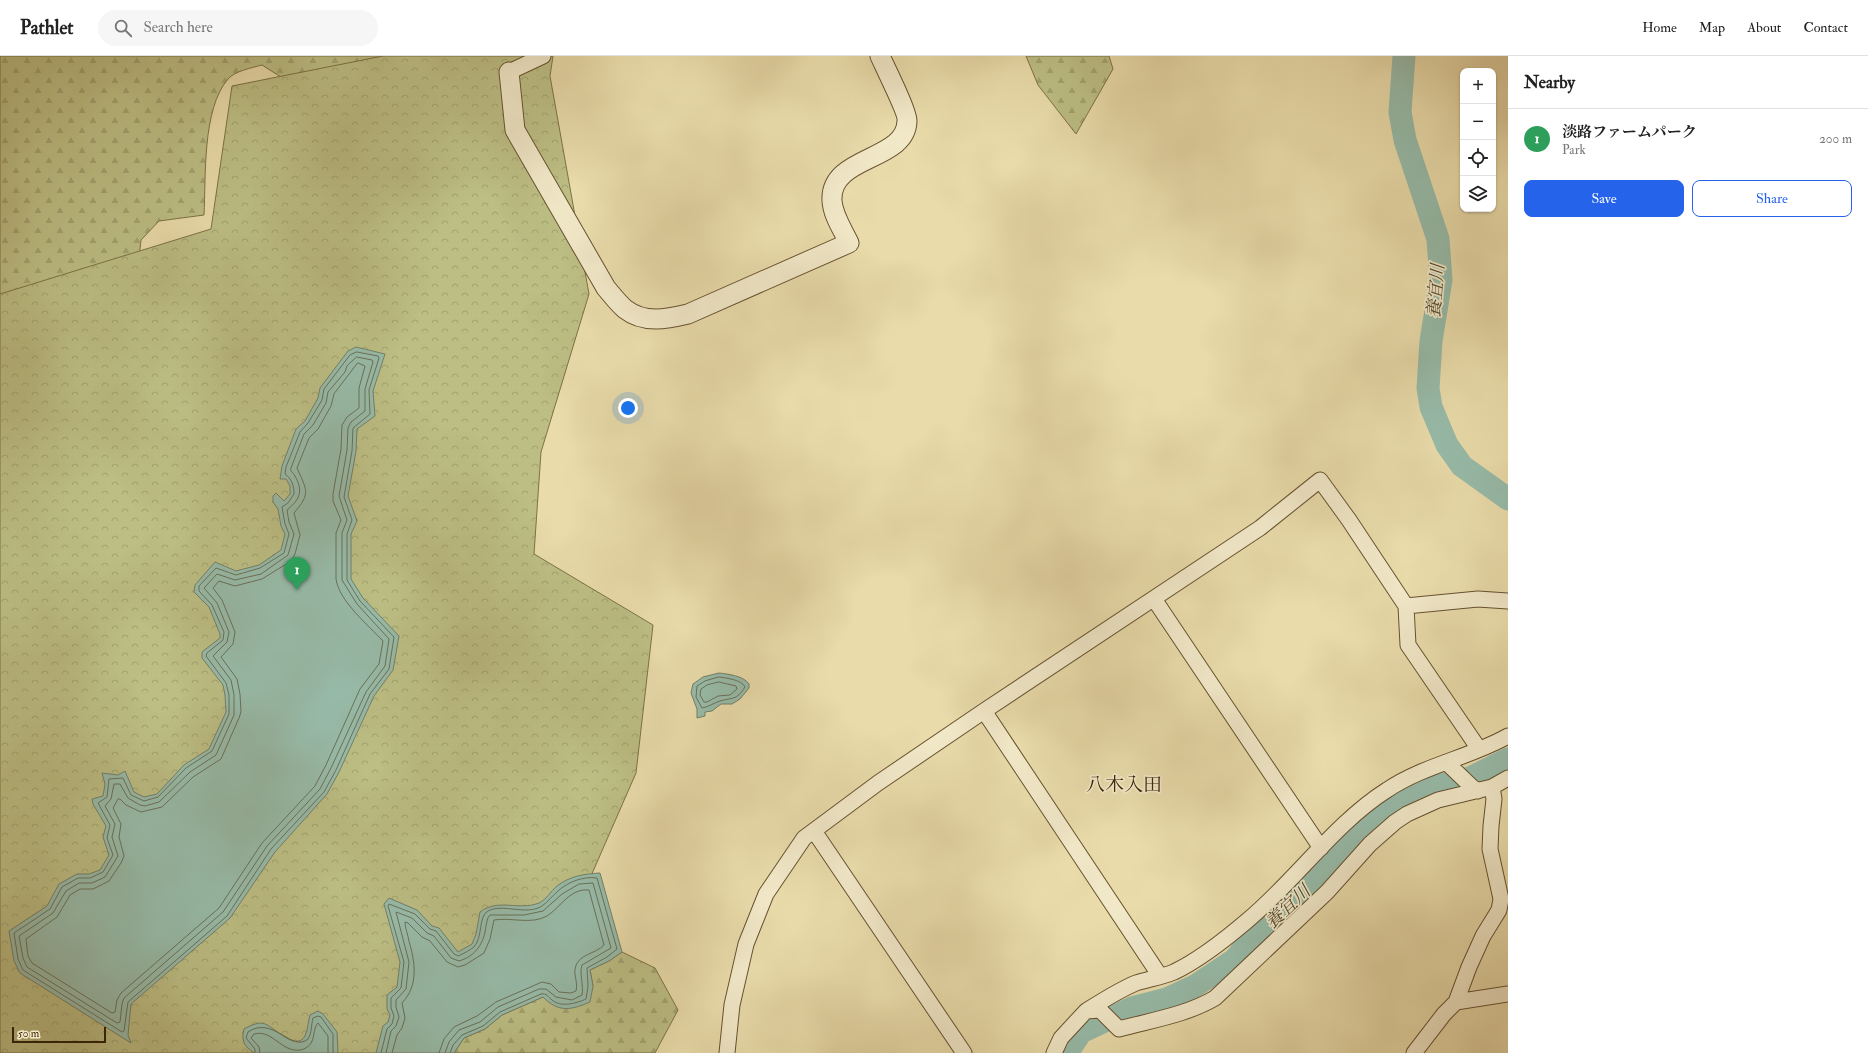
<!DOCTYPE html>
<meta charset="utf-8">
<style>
:root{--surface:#fff;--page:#f6f6f6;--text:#222;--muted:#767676;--line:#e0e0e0;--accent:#2563eb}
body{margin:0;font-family:"IM FELL Double Pica","Noto Serif JP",serif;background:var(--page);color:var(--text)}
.controls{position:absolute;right:12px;top:12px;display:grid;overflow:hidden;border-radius:8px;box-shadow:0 1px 3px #0004}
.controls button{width:36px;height:36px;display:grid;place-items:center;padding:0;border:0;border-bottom:1px solid var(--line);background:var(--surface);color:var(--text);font:20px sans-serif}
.scale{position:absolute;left:12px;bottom:10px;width:94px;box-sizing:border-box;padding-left:4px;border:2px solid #3c2507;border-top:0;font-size:11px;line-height:14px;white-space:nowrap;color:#3c2507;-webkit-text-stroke:3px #f1e8c8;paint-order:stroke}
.you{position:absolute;left:628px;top:352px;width:14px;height:14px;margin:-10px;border:3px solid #fff;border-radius:50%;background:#1a73e8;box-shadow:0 0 0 6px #1a73e833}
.badge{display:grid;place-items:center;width:26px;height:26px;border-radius:50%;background:var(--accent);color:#fff;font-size:13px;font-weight:700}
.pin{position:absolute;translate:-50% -33px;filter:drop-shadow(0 1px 2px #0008)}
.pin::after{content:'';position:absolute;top:21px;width:14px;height:12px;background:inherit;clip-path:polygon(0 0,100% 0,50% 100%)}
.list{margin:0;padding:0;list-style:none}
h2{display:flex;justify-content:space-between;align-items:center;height:52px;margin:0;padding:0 16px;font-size:17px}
h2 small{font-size:13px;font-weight:400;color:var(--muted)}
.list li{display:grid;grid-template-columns:26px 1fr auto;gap:12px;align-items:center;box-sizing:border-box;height:60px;padding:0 16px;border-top:1px solid var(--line)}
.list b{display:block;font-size:15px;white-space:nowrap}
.list p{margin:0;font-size:13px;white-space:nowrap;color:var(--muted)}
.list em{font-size:13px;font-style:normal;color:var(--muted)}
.actions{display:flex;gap:8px;padding:12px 16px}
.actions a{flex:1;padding:9px 0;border:1px solid var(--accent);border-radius:8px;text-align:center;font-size:14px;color:var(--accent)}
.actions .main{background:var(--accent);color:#fff}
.icon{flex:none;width:22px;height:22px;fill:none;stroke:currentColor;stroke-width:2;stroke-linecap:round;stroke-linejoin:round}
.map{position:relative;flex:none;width:1508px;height:997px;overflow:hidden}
header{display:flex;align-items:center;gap:24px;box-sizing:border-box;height:56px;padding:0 20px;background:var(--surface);border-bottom:1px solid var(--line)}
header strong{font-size:19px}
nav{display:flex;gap:22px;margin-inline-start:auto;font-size:14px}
.search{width:280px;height:36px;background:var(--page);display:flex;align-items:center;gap:10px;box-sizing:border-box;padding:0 14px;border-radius:22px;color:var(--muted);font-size:15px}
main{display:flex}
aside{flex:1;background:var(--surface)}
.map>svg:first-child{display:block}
.forest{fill:url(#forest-firs);stroke:#7c7246}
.park{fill:url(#park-crowns);stroke:#7c7246}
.water{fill:#97bba9;stroke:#737f68}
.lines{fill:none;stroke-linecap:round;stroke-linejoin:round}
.shore{stroke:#6a7058;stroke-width:1}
.river{stroke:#97bba9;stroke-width:23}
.minor-casing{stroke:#675230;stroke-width:17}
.tertiary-casing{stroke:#675230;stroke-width:21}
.minor{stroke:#f1e8c8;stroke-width:15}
.tertiary{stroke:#f1e8c8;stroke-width:19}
.labels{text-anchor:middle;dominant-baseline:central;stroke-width:3.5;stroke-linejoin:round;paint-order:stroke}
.water-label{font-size:18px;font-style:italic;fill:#534a30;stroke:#f1e8c8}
.quarter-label{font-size:19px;fill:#3c2507;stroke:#f1e8c8}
</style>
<header>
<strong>Pathlet</strong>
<div class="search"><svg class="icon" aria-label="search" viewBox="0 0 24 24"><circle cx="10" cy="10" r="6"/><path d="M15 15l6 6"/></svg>Search here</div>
<nav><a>Home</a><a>Map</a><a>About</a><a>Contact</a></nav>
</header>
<main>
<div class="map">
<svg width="1508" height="997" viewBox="0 0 1508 997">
<defs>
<pattern id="forest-firs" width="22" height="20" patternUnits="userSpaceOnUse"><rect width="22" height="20" fill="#bcbe84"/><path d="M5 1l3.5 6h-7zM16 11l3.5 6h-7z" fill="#a2a370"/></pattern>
<pattern id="park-crowns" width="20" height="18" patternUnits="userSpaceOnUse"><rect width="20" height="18" fill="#bcbe84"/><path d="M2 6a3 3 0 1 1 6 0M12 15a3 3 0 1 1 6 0" fill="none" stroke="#a2a370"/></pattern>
</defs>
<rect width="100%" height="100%" fill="#e9dbaa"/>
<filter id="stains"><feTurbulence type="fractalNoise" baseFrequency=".005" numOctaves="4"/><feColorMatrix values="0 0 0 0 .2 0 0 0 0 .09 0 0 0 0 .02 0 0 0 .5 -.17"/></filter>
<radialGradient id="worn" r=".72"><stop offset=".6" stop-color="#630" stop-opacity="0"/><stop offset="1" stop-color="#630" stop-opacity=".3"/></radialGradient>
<!-- forest -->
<path class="forest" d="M0 0H431L292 28 262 9C251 12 235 15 228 23 202 53 206 121 204 159L159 165 141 184 132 268 0 238Z
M1026 0H1109L1113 13 1076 78 1038 29Z
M622 896 655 912 678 954 655 997H454L464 982 485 973 502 959 543 941 593 930 590 914 609 905Z"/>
<!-- park -->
<path class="park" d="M383 0H553L550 20 589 238 541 396 534 498 653 569 636 717 563 884 446 997H0V238L211 173 232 30Z"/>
<!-- water -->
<path class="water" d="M356 291 385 298 373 335 375 360 357 373 356 395 348 440 357 465 351 478V523L363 542 399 580 393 614 374 640 339 716 327 738 275 796 230 862 131 948 128 979 131 987 20 917 14 905 9 875 47 850 59 828 77 818H89L100 814 109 799 103 781 106 770 93 748 92 743 103 740 105 728 102 717 118 719 125 715 134 736 144 741 157 738 184 709 209 693 226 656 225 639 223 629 202 602V596L220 582V578L209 551 194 536 195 529 215 506 236 515 259 509 281 494 285 478 281 470 278 453 273 446V440L276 437 284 445 290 438V430L286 423H280L282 410 296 373 305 365 318 342 320 332 348 295Z
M719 617C728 618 744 620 749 628V632L740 643 732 648H721L712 655 705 656V660L697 662V653L691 637 693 628 703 621Z
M600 817 622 896 609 905 590 914 593 930 590 946C571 954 559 957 543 941L502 959 485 973 464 982 454 997H376L383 970 388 966 390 959 387 953V939L397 931 400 906 384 848 389 842 417 854 432 870 439 872 458 896 472 888 476 878 480 856C498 842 519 855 539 847 546 844 551 835 557 830 570 820 584 818 600 817Z
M318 955 323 958 337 976 338 997H254C244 990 241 985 244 973 249 970 256 967 262 967 274 969 295 997 305 980 308 974 308 965 310 959Z"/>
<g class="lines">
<!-- shore -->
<path class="shore" d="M357 296 378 300 379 302 369 334 370 358 353 372 352 395 344 441 352 464 347 478V524L360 545 394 581 389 613 370 638 336 714 324 736 271 793 227 860 128 946 124 975 122 976 23 914 18 903 14 877 50 853 62 831 78 822H90L103 816 113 799 107 782 110 769 98 747 107 741 109 723 123 722 131 739 144 745 158 741 186 712 212 695 229 658V639L226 627 206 600 207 597 223 584 224 576 212 549 199 535V530L216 512 236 519 260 512 284 497 289 478 285 468 282 451 288 447 294 438C294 430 292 423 285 418L286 411 300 376 308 367 322 344 324 333 350 299Z
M357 301 372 304 373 306 365 333V355L351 366 348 372 347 394 339 440 347 464 342 477V524L357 548 389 583 385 610 366 636 331 712 320 733 267 790 223 856 124 942 122 948 120 966 117 967 27 911 23 902 19 880 53 857 66 835 79 827H92L105 821 118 800 112 781 115 768 105 750 111 743 114 728H120L128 742 140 749 145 750 159 746 190 716 216 699 234 659V639L231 624 213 600 227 586 229 576 217 547 204 532 217 518 235 524 261 518 288 499 294 478 289 466 287 454C299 444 304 436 295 420 293 416 290 416 291 412L304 378 313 369 326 347 328 336 345 316 347 310Z
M358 307 365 310 359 332V352L347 361 342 369 341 393 333 438V445L341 464 336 477V523C339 545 368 569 383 585L379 608 360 633 326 709 315 730 262 787 219 852 121 937 117 944 115 956 112 957 32 907 28 900 26 883 57 861 70 839 80 833H93L109 825 121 807 124 800 119 781 121 768 113 752 118 743H120L126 749 141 756 162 751 193 721 221 703 239 662 241 656 240 638 237 623 221 601 233 588 235 576 222 544 213 532 219 525 235 530 262 523 291 505 295 498 300 479 294 457C311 437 307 435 297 412L309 382 318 373 331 350 334 338Z
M719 621C727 622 742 624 745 631 736 645 733 641 720 645 713 647 709 651 702 652L696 641 697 630 705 625Z
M719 626 736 630 737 633 730 639 718 640 707 646H704L700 639 701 633 707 629Z
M255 997V993L246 982 248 976C273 959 292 997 308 983 312 977 311 969 313 962L318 960 321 961 333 978V997
M260 997 259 991 251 982 254 978C273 973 281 997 301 994 318 989 311 974 318 967L328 980V997
M381 997 387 973 392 968 394 960 391 952V942L401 932 404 906 388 850 389 848 415 858 430 873 436 875 454 898 458 900C463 898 470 894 474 891 483 882 478 860 488 855 502 847 527 860 542 850 548 846 553 839 558 835 568 826 583 820 597 822L617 893 607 901 587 912 588 930 586 943C577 947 561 952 552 944 548 941 547 937 541 938L500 956 483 970 462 979 453 989 450 997
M386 997 391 975 396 970 399 961 396 951V944L406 933 409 906 396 856 412 862 427 877 434 880 451 902 459 905C476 900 484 887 486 870 487 866 487 862 490 859H524L543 855 562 838 579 828 593 827 611 892 582 909C579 918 584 929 582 939L572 944 556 941 546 933H539L498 951 480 966 459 974 449 986 445 997
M392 997 397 979 402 972 405 962 402 947C419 929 415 906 409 885 408 879 405 872 405 866L408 867 422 881 430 885 447 906 458 911 465 909 484 897 490 883 494 864C511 861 531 869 547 860 561 851 570 832 589 834L604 889C596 898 577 898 575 913 574 920 578 927 576 935L571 937 559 936 551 928 542 926 496 946 477 960 454 971 444 983 439 997"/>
<!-- river -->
<path class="river" d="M1404 0 1400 56 1405 84 1438 183 1441 224 1431 285 1428 332 1431 351 1447 389 1462 410 1508 443
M1067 997 1081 976 1132 952 1167 943 1195 930 1234 904 1254 881 1294 848 1372 764 1390 751 1412 737 1470 722 1508 703"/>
<defs>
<path id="minor" d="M509 16 543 0
M1154 543 1321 792
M984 655 1160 920
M1479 693 1408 589 1406 550 1478 543 1508 545
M1446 706 1472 731 1478 735
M814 775 964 997
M1456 946 1508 938
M1086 955C1102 945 1119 934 1136 927 1149 923 1162 921 1174 916 1199 904 1227 882 1248 864 1296 824 1335 767 1387 734 1424 709 1469 702 1508 680
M727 997 732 949 746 888 766 838 804 782 878 727 984 655 1260 472 1320 424 1349 464 1406 550
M1054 997 1061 982 1086 955 1100 954 1119 973C1152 964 1186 959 1215 942L1327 836 1370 788 1395 766 1407 758 1438 744 1492 731 1508 722
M1414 997 1444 958 1456 946 1469 911 1483 880 1499 854 1501 843 1490 793 1491 770 1494 743 1492 731"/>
<path id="tertiary" d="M509 16 515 74 606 232C612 239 618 247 625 253 644 268 667 263 688 258L849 187C843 174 833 160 832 145 829 99 906 106 907 65 908 57 885 11 880 0"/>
</defs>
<!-- minor casing -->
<use href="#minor" class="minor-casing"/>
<!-- tertiary casing -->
<use href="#tertiary" class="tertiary-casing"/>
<!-- minor -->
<use href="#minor" class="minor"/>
<!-- tertiary -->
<use href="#tertiary" class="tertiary"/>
</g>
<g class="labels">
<!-- water labels -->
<g class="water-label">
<text transform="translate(1436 235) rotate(-85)">養宜川</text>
<text transform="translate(1288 851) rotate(-43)">養宜川</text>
</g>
<!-- quarter labels -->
<g class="quarter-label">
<text x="1124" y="729">八木入田</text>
</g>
</g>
<rect width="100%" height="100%" filter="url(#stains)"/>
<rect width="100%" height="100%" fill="url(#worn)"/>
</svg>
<div class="controls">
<button>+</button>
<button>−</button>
<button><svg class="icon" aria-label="locate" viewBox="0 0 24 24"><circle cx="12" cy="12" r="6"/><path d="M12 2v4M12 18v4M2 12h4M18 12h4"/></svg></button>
<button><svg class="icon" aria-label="layers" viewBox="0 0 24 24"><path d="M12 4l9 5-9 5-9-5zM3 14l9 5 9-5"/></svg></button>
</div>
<div class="scale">50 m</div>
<div class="you"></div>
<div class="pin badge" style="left:297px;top:534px;background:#2e9e5b">1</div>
</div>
<aside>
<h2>Nearby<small></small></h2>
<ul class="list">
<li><span class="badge" style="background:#2e9e5b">1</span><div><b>淡路ファームパーク</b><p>Park</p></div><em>200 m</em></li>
</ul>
<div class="actions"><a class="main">Save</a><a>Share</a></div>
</aside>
</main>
